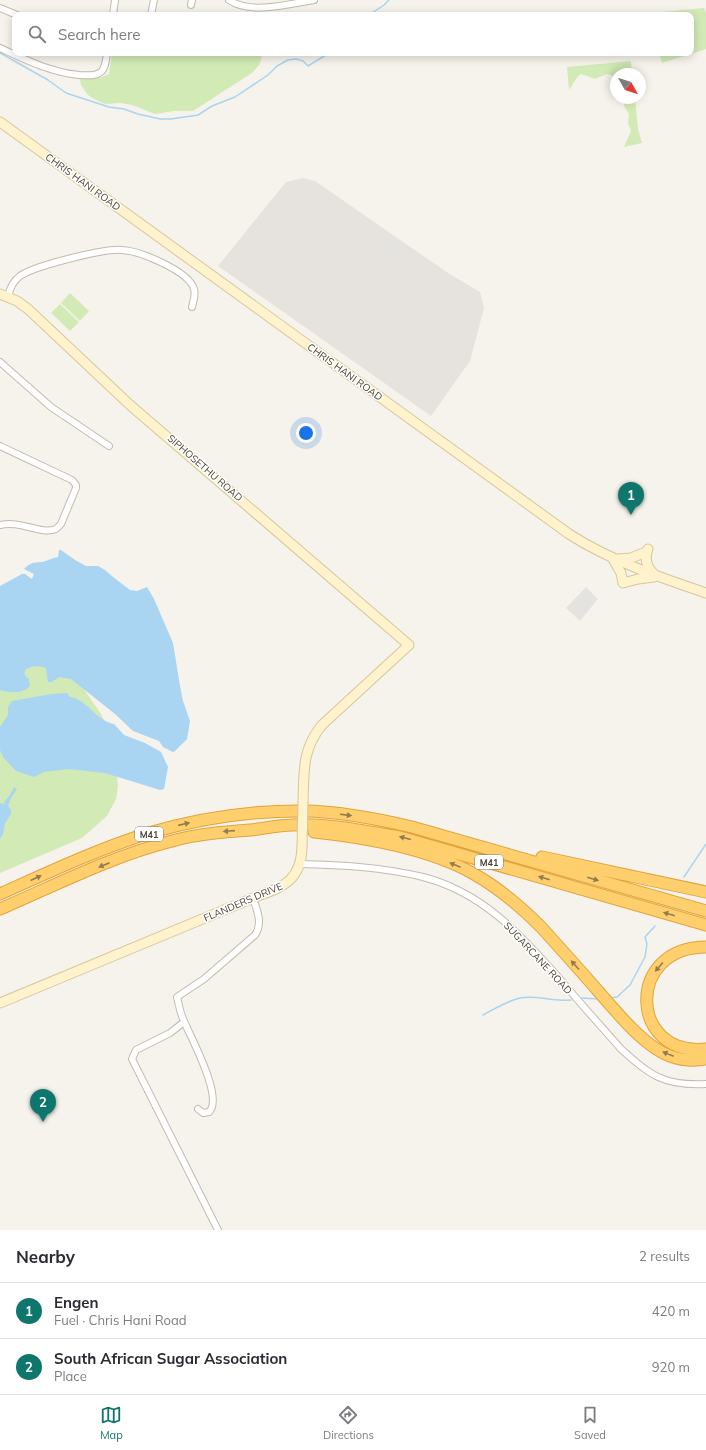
<!DOCTYPE html>
<meta charset="utf-8">
<style>
:root{--surface:#fff;--page:#f7f7f7;--text:#2b2b33;--muted:#7c7c81;--line:#e1e1e2;--accent:#0f766e}
body{margin:0;font-family:Mulish,sans-serif;background:var(--page);color:var(--text)}
.compass{position:absolute;left:610px;top:68px;width:36px;height:36px;border-radius:50%;background:var(--surface);box-shadow:0 2px 10px #0003;rotate:129deg}
.you{position:absolute;left:306px;top:433px;width:14px;height:14px;margin:-10px;border:3px solid #fff;border-radius:50%;background:#1a73e8;box-shadow:0 0 0 6px #1a73e833}
.badge{display:grid;place-items:center;width:26px;height:26px;border-radius:50%;background:var(--accent);color:#fff;font-size:13px;font-weight:700}
.pin{position:absolute;translate:-50% -33px;filter:drop-shadow(0 1px 2px #0008)}
.pin::after{content:'';position:absolute;top:21px;width:14px;height:12px;background:inherit;clip-path:polygon(0 0,100% 0,50% 100%)}
.list{margin:0;padding:0;list-style:none}
h2{display:flex;justify-content:space-between;align-items:center;height:52px;margin:0;padding:0 16px;font-size:17px}
h2 small{font-size:13px;font-weight:400;color:var(--muted)}
.list li{display:grid;grid-template-columns:26px 1fr auto;gap:12px;align-items:center;box-sizing:border-box;height:56px;padding:0 16px;border-top:1px solid var(--line)}
.list b{display:block;font-size:15px;white-space:nowrap}
.list p{margin:0;font-size:13px;white-space:nowrap;color:var(--muted)}
.list em{font-size:13px;font-style:normal;color:var(--muted)}
.icon{flex:none;width:22px;height:22px;fill:none;stroke:currentColor;stroke-width:2;stroke-linecap:round;stroke-linejoin:round}
.map{position:relative;flex:none;width:706px;height:1230px;overflow:hidden}
.search{position:absolute;background:var(--surface);box-shadow:0 2px 10px #0003;left:12px;right:12px;top:12px;height:44px;display:flex;align-items:center;gap:10px;box-sizing:border-box;padding:0 14px;border-radius:8px;color:var(--muted);font-size:15px}
.sheet{height:164px;background:var(--surface)}
nav{display:flex;justify-content:space-around;align-items:center;box-sizing:border-box;height:56px;border-top:1px solid var(--line);background:var(--surface);font-size:11px;color:var(--muted)}
nav a{display:grid;justify-items:center;gap:2px}
nav .on{color:var(--accent)}
.map>svg:first-child{display:block}
.industrial{fill:#e6e2dd}
.green{fill:#d2eab5}
.parking{fill:#e5e3e0}
.water{fill:#a9d4f2}
.lines{fill:none;stroke-linecap:round;stroke-linejoin:round}
.stream{stroke:#a9d4f2;stroke-width:1.5}
.street-casing{stroke:#c2bbae;stroke-width:8}
.secondary-casing{stroke:#d6c79b;stroke-width:11}
.highway-casing{stroke:#e0a43c;stroke-width:13}
.street{stroke:#fff;stroke-width:6}
.secondary{stroke:#fff3cd;stroke-width:9}
.highway{stroke:#ffcf6e;stroke-width:11}
.secondary-bridge-casing{stroke:#d6c79b;stroke-width:11;stroke-linecap:butt}
.secondary-bridge{stroke:#fff3cd;stroke-width:9}
.oneway{fill:#937c4e}
.labels{text-anchor:middle;dominant-baseline:central;stroke-width:3;stroke-linejoin:round;paint-order:stroke}
.shield{fill:#fff;stroke:#817c74;stroke-width:1}
.shield-label{font-size:9px;font-weight:bold;fill:#4b4439}
.street-label{font-size:10px;fill:#4b4439;stroke:#fff}
</style>
<div class="map">
<svg width="706" height="1230" viewBox="0 0 706 1230">
<rect width="100%" height="100%" fill="#f6f3ec"/>
<!-- industrial -->
<path class="industrial" d="M303 178 315 181 448 273 480 292 484 308 470 361 431 416 218 266 286 182Z"/>
<!-- green -->
<path class="green" d="M704 8 706 13V49L662 63 659 53H691V15H641V14Z
M115 53H258L262 57 259 65 252 73 193 111H174L155 114 132 105 121 103 105 104 92 98 87 94 81 85 80 80 81 78 102 77 109 74 112 54Z
M631 61 632 74H616V77L607 74 595 79 581 74 578 76 569 90 567 67Z
M624 98H635L638 129 642 143 624 147 631 131 628 123 629 114 624 106Z
M70 293 89 311 80 321 61 303Z
M60 304 79 322 70 331 51 313Z
M0 629 68 666 101 714 108 728 115 756 118 786 116 799 107 816 82 838 0 873Z"/>
<!-- parking -->
<path class="parking" d="M392 242 394 243 396 242 404 248 389 269 378 260Z
M586 587 598 599 580 621 566 608Z"/>
<!-- water -->
<path class="water" d="M59 550H61L75 560 86 566H98L105 570 113 577 130 590 137 591 147 587 154 599 173 643 180 686 183 701 190 721 187 739 175 751 173 752 163 747 159 741 133 731 115 714 71 679 59 677 52 682H48L46 669 44 667 34 666 26 669C23 674 25 676 29 679L30 686C23 694 10 693 0 690V586L22 574H25L32 579 34 574 24 569C31 562 33 563 42 562 47 561 52 558 58 557Z
M67 693 70 697C87 699 96 721 114 724L124 735 145 743 161 752 168 767 164 789 160 790 105 773 69 769 44 772 34 777 16 771 3 757 0 750V727L8 715V707L12 701 52 694Z
M14 787 17 789 11 798 8 806 11 809V814L5 823 3 834 0 839V803L4 804 5 801 10 795Z"/>
<g class="lines">
<!-- stream -->
<path class="stream" d="M369 15 384 5 389 0
M0 53 48 80 66 93 109 107 124 109 138 114 160 119H171L198 115 212 106 235 97 268 75 277 66 288 60 296 59 303 61 308 66 329 53
M684 877 706 844
M582 998 598 999
M610 998 617 997 630 985 645 957 647 944 645 937 655 926
M483 1015C494 1009 507 1001 520 998 537 995 554 1002 571 1000"/>
<defs>
<path id="street" d="M229 0C251 15 289 4 314 0
M191 5 192 0
M0 8 17 15
M113 15 115 0
M151 15 154 0
M0 48C26 60 50 72 79 75 87 75 96 77 102 71 106 66 106 59 107 53
M8 296C10 288 13 281 20 276 34 266 105 248 122 250 140 251 189 271 194 289 196 295 193 302 192 307
M0 362 51 407 109 446
M0 446 72 480 76 485V488L61 524 56 529C40 535 21 520 0 525
M300 864C341 865 382 867 423 877 482 892 520 934 559 978 579 1002 600 1025 621 1049 651 1076 664 1086 706 1084
M184 1022 170 1033 136 1050 132 1059 218 1230
M198 1109 203 1113 209 1112C224 1098 191 1038 184 1021 180 1013 179 1005 177 997L204 979 255 935C263 923 257 910 253 898"/>
<path id="secondary" d="M0 122 569 534C611 561 659 577 706 593
M0 294 17 301 28 309 130 405 409 645 322 725C302 749 304 772 303 801
M648 549C644 559 647 568 655 575
M613 559 621 573 623 583 638 579 654 577
M617 559 631 558 646 552
M0 1003 253 898C282 887 301 882 302 847"/>
<path id="highway" d="M314 832C364 837 430 849 474 874 499 888 520 906 541 927 560 948 579 969 598 991 616 1011 644 1047 670 1056 681 1060 695 1061 706 1059
M542 857 706 892
M0 894C49 872 98 849 149 833 200 818 254 810 308 811 343 812 378 819 412 827L706 911
M0 909C56 885 112 856 172 841 197 834 223 832 250 830 264 829 277 825 292 825 328 823 364 831 400 837L706 925
M706 947C625 947 629 1057 706 1049"/>
</defs>
<!-- street casing -->
<use href="#street" class="street-casing"/>
<!-- secondary casing -->
<use href="#secondary" class="secondary-casing"/>
<!-- highway casing -->
<use href="#highway" class="highway-casing"/>
<!-- street -->
<use href="#street" class="street"/>
<!-- secondary -->
<use href="#secondary" class="secondary"/>
<!-- highway -->
<use href="#highway" class="highway"/>
<defs>
<path id="secondary-bridge" d="M302 847 303 801"/>
</defs>
<!-- secondary-bridge casing -->
<use href="#secondary-bridge" class="secondary-bridge-casing"/>
<!-- secondary-bridge -->
<use href="#secondary-bridge" class="secondary-bridge"/>
</g>
<!-- one-way arrows -->
<defs><path id="oneway-solid" d="M-6-.8H1V-3.2L6.5 0L1 3.2V.8H-6Z"/></defs>
<g class="oneway">
<use href="#oneway-solid" transform="translate(346 815) rotate(7)"/>
<use href="#oneway-solid" transform="translate(184 824) rotate(-13)"/>
<use href="#oneway-solid" transform="translate(229 831) rotate(176)"/>
<use href="#oneway-solid" transform="translate(405 838) rotate(-166)"/>
<use href="#oneway-solid" transform="translate(104 865) rotate(157)"/>
<use href="#oneway-solid" transform="translate(455 865) rotate(-157)"/>
<use href="#oneway-solid" transform="translate(36 878) rotate(-24)"/>
<use href="#oneway-solid" transform="translate(544 878) rotate(-164)"/>
<use href="#oneway-solid" transform="translate(593 879) rotate(16)"/>
<use href="#oneway-solid" transform="translate(669 914) rotate(-164)"/>
<use href="#oneway-solid" transform="translate(575 965) rotate(-132)"/>
<use href="#oneway-solid" transform="translate(659 967) rotate(130)"/>
<use href="#oneway-solid" transform="translate(668 1054) rotate(-158)"/>
</g>
<g class="labels">
<!-- shield labels -->
<g class="shield">
<rect x="135" y="827" width="28" height="14" rx="3"/>
<rect x="475" y="855" width="28" height="14" rx="3"/>
</g>
<g class="shield-label">
<text x="149" y="834">M41</text>
<text x="489" y="862">M41</text>
</g>
<!-- street labels -->
<g class="street-label">
<text transform="translate(83 182) rotate(36)">CHRIS HANI ROAD</text>
<text transform="translate(345 372) rotate(36)">CHRIS HANI ROAD</text>
<text transform="translate(205 468) rotate(41)">SIPHOSETHU ROAD</text>
<text transform="translate(243 902) rotate(-23)">FLANDERS DRIVE</text>
<text transform="translate(538 958) rotate(47)">SUGARCANE ROAD</text>
</g>
</g>
</svg>
<svg class="compass" viewBox="-18 -18 36 36"><path d="M0-13l5 13h-10z" fill="#e53935"/><path d="M0 13l5-13h-10z" fill="#7c7c81"/></svg>
<div class="you"></div>
<div class="pin badge" style="left:631px;top:515px">1</div>
<div class="pin badge" style="left:43px;top:1122px">2</div>
<div class="search"><svg class="icon" aria-label="search" viewBox="0 0 24 24"><circle cx="10" cy="10" r="6"/><path d="M15 15l6 6"/></svg>Search here</div>
</div>
<section class="sheet">
<h2>Nearby<small>2 results</small></h2>
<ul class="list">
<li><span class="badge">1</span><div><b>Engen</b><p>Fuel · Chris Hani Road</p></div><em>420 m</em></li>
<li><span class="badge">2</span><div><b>South African Sugar Association</b><p>Place</p></div><em>920 m</em></li>
</ul>
</section>
<nav>
<a class="on"><svg class="icon" aria-label="map" viewBox="0 0 24 24"><path d="M3 6l6-2 6 2 6-2v14l-6 2-6-2-6 2zM9 4v14M15 6v14"/></svg>Map</a>
<a><svg class="icon" aria-label="directions" viewBox="0 0 24 24"><path d="M12 3l9 9-9 9-9-9zM9 14v-3h6M13 9l2 2-2 2"/></svg>Directions</a>
<a><svg class="icon" aria-label="saved" viewBox="0 0 24 24"><path d="M7 4h10v16l-5-4-5 4z"/></svg>Saved</a>
</nav>
